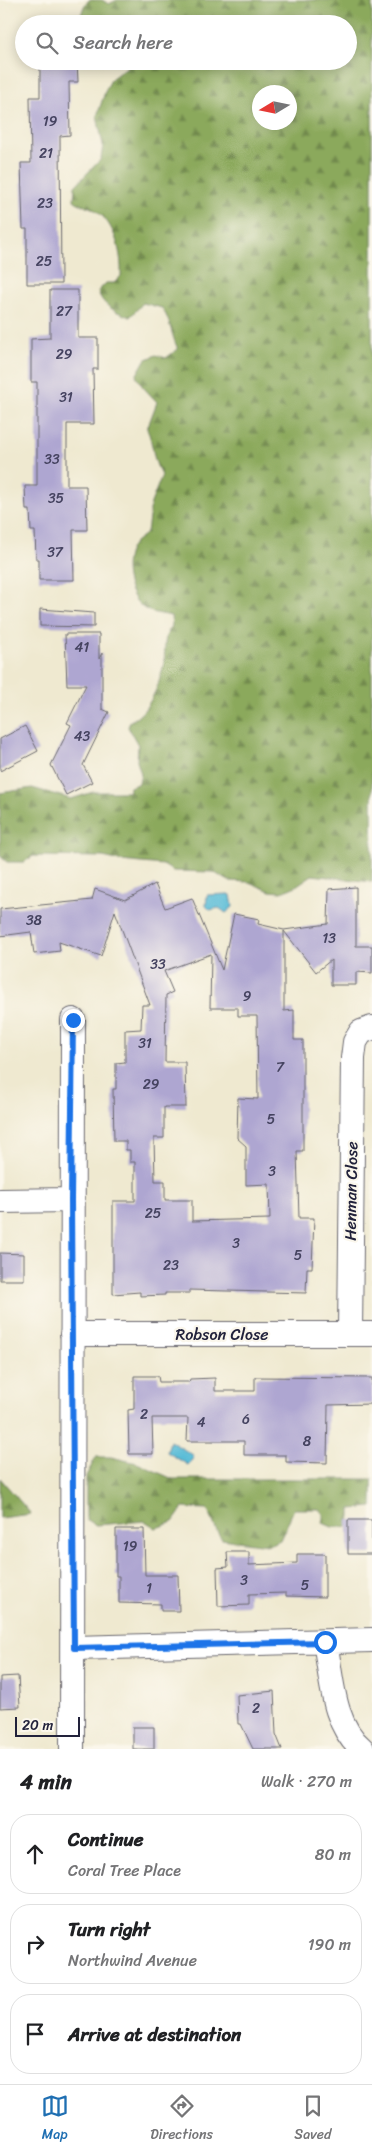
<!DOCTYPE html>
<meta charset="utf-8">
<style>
:root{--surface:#fff;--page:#f6f6f6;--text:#202124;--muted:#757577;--line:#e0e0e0;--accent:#1f6fb2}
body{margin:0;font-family:Sriracha,sans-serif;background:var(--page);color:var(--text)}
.compass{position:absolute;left:252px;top:85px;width:45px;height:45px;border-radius:50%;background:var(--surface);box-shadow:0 2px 12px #0003;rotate:260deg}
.scale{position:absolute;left:15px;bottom:12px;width:65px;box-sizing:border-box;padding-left:5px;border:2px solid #22223b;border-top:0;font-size:14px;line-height:18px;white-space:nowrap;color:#22223b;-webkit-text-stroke:4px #fbf7ec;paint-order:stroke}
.stop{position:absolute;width:15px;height:15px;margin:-11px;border:4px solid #1a73e8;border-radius:50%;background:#fff}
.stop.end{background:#1a73e8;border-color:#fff;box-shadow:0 1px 5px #0008}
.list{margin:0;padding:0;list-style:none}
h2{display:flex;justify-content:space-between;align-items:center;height:65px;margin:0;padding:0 20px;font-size:21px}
h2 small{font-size:16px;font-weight:400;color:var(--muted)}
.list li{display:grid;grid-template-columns:32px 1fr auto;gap:15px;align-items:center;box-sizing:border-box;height:80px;margin:0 10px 10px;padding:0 10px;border:1px solid var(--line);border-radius:20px}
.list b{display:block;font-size:19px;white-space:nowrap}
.list p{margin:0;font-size:16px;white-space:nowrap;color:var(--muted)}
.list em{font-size:16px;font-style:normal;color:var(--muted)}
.icon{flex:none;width:28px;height:28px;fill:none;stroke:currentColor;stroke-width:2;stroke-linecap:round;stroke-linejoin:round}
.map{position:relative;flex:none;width:372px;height:1749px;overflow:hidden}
.search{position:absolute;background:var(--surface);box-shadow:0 2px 12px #0003;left:15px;right:15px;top:15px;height:55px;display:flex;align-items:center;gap:12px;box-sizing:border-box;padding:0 18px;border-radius:28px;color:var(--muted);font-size:19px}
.sheet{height:335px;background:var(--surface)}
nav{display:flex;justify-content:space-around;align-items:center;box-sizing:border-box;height:70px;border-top:1px solid var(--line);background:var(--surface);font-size:14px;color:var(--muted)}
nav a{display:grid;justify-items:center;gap:2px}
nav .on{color:var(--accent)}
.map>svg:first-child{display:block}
.forest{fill:url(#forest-firs);stroke:#56664c;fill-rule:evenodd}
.water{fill:#59bcd7;stroke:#3e6f89}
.building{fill:#aea6d1;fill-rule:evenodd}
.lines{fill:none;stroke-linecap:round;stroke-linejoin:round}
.street-casing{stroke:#6a686f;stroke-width:26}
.street{stroke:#fff;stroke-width:24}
.route{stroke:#1a73e8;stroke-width:6}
.labels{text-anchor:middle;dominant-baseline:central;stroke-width:4.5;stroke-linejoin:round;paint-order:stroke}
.number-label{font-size:14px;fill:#454360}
.street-label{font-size:16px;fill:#22223b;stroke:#fbf7ec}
</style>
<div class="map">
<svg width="372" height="1749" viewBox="0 0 372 1749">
<defs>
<pattern id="forest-firs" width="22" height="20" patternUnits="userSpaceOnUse" patternTransform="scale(1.25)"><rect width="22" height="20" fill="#8ba95c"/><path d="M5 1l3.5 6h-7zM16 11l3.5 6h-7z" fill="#71894d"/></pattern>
</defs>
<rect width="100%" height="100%" fill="#fbf7ec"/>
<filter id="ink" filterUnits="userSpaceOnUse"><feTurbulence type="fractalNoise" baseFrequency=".02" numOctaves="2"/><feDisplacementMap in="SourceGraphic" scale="10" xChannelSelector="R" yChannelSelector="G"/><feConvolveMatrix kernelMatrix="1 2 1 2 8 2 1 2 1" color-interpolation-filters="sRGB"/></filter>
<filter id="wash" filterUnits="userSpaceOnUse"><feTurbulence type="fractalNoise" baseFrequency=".0096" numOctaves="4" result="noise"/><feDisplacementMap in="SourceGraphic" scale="20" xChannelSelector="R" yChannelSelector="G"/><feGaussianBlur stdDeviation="1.12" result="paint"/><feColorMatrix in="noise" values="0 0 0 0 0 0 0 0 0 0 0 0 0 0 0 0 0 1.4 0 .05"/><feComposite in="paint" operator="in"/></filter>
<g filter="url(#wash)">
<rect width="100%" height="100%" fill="#efe9d0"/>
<!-- forest -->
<path class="forest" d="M89 0H102L109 4 117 0H372V882L312 875 296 886 282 892 270 891 249 882 229 881 213 872 173 871 163 865 121 861 103 857 33 856 24 862H7L0 856V793L32 788 71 799 93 792H128L130 787 139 783 141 774 137 761 138 745 128 727 130 721C149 714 161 681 164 662 166 648 162 638 172 626L171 616C163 614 151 613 145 609 126 597 119 559 135 542 138 539 144 536 147 532L151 503 162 475C152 462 154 444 147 429L157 402 143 387 136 376 145 360 156 355 166 358 178 349C171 335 171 321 162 308L143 303 130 317C116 312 102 306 98 291L106 283H114L121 276C122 254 116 224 95 210 88 205 81 206 74 200L75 186 101 159 103 145 97 116 106 89 112 78 127 67V61H348V24H84L80 18 84 6ZM290 92V122H260V92Z
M96 1457H111L137 1463 173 1479H372V1507L351 1509V1517L346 1527H332L323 1523V1514L319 1509H294L280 1540 268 1545 222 1539C214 1529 214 1520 207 1509L183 1508 173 1522 156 1528 145 1521 96 1525 86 1519V1476Z
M0 1478 31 1514 0 1518Z"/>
<!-- water -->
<path class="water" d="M228 894 231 895 233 907 226 913 219 908 210 910 206 906 207 895Z
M170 1441 193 1455 194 1457 188 1465 167 1452Z"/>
<g id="blocks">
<!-- building -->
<path class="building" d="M40 61H77L78 82H69L70 135 60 136 61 284H27V229H23L21 163H31L30 97H40Z
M50 290H78V338H98V369H93L94 424H67V486H86L87 530H73L74 580H39V559H36L35 531H31L30 510H26L25 486H37V382H31V339L50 338Z
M40 609 94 613V627L40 626Z
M65 634H99V659L102 653V709L109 712 83 765 92 782 66 795 51 765 71 725 67 723 86 685H67Z
M25 726 38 751 0 771V739Z
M155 884 165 908 192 898 222 970 234 914 259 919 258 924 284 930 328 924 329 889 356 887V946H372V973L356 972V985H331V960L316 972 284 931V1011L294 1010V1040H303V1151H297L299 1218H314L312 1268H307L306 1293 189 1290V1293H165V1295L140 1296V1292L113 1294V1201H135V1162H130V1150H126V1141H114L113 1089H116V1063L125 1062V1030L141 1029 142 1005H150L115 911 101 956 59 942 60 951 34 954 31 932 0 936V909L92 900 95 889 125 900ZM211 954 210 1008H238V1016H257L258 1099 238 1098 237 1138 246 1146V1185L269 1184 270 1219 192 1221V1200H165V1181H155L154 1138H164V1107H186L185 1062H165L166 995 173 992 164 971Z
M0 1253 24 1254V1280H0Z
M134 1376H158L159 1382H189L190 1379 215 1378V1391H255V1377L372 1378V1404L328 1405 327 1463 286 1462V1455H244V1441H187L188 1418H152L153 1454H129L128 1410 134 1409Z
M348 1520H372V1554H348Z
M116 1529H144L145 1575H178L179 1611H161V1604L119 1603V1576H116Z
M227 1552H249V1565L297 1563V1554H325V1597L286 1596V1593L249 1594V1605L218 1606 217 1568 228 1567Z
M18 1676 20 1707 0 1708V1677Z
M274 1691 276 1734 282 1749H253L241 1724H238L237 1695Z
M133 1727H154V1749H133Z"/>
</g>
</g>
<g filter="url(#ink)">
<use href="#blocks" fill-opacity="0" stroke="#6a686f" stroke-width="1"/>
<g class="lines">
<defs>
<path id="street" d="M0 1201 71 1200
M72 1334H372
M350 1334 353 1058 355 1042 361 1032 372 1028
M325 1642C332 1678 332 1724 362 1749
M74 1648 372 1640
M72 1749 73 1020"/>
</defs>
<!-- street casing -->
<use href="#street" class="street-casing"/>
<!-- street -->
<use href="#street" class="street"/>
</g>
</g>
<g class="lines" filter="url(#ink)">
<!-- route -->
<path class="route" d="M73 1020 71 1200 74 1648 325 1642"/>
</g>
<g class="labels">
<!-- number labels -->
<g class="number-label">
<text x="50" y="121">19</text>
<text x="46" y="153">21</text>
<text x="45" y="203">23</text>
<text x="44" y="261">25</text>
<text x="64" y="311">27</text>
<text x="64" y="354">29</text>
<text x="66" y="397">31</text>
<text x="52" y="459">33</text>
<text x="56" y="498">35</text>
<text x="55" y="552">37</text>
<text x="82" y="647">41</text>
<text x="82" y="736">43</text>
<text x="34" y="920">38</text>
<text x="329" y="938">13</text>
<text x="158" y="964">33</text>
<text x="247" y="996">9</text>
<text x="145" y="1043">31</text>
<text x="280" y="1067">7</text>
<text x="151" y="1084">29</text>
<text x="271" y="1119">5</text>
<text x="272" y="1171">3</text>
<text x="153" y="1213">25</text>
<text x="236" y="1243">3</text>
<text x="298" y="1255">5</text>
<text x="171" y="1265">23</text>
<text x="144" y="1414">2</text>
<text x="246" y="1419">6</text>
<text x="201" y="1422">4</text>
<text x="307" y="1441">8</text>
<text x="130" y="1546">19</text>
<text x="244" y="1580">3</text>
<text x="305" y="1585">5</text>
<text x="149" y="1588">1</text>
<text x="256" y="1708">2</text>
</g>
<!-- street labels -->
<g class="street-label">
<text transform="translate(351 1191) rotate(-89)">Henman Close</text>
<text x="222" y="1334">Robson Close</text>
</g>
</g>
</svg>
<svg class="compass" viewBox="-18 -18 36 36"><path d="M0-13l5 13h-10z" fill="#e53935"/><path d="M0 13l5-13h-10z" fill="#757577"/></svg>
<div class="scale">20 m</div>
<div class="stop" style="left:325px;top:1642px"></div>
<div class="stop end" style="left:73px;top:1020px"></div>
<div class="search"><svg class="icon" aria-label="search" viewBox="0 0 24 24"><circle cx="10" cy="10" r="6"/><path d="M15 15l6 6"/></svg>Search here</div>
</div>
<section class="sheet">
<h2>4 min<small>Walk · 270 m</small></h2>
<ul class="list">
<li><svg class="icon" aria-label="ahead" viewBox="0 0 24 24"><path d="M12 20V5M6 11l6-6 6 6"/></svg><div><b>Continue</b><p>Coral Tree Place</p></div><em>80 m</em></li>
<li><svg class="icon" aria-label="right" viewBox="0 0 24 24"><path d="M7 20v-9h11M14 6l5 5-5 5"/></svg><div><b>Turn right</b><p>Northwind Avenue</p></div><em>190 m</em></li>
<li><svg class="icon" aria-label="arrive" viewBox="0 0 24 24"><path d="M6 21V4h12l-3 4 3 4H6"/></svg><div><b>Arrive at destination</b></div></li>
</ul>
</section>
<nav>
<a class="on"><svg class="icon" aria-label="map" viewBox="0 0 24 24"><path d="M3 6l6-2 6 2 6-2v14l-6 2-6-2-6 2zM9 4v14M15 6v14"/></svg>Map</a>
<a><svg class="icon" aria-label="directions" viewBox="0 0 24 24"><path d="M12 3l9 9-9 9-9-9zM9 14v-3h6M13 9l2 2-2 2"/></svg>Directions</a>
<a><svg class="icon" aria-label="saved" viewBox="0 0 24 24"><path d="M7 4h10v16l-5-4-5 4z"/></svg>Saved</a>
</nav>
